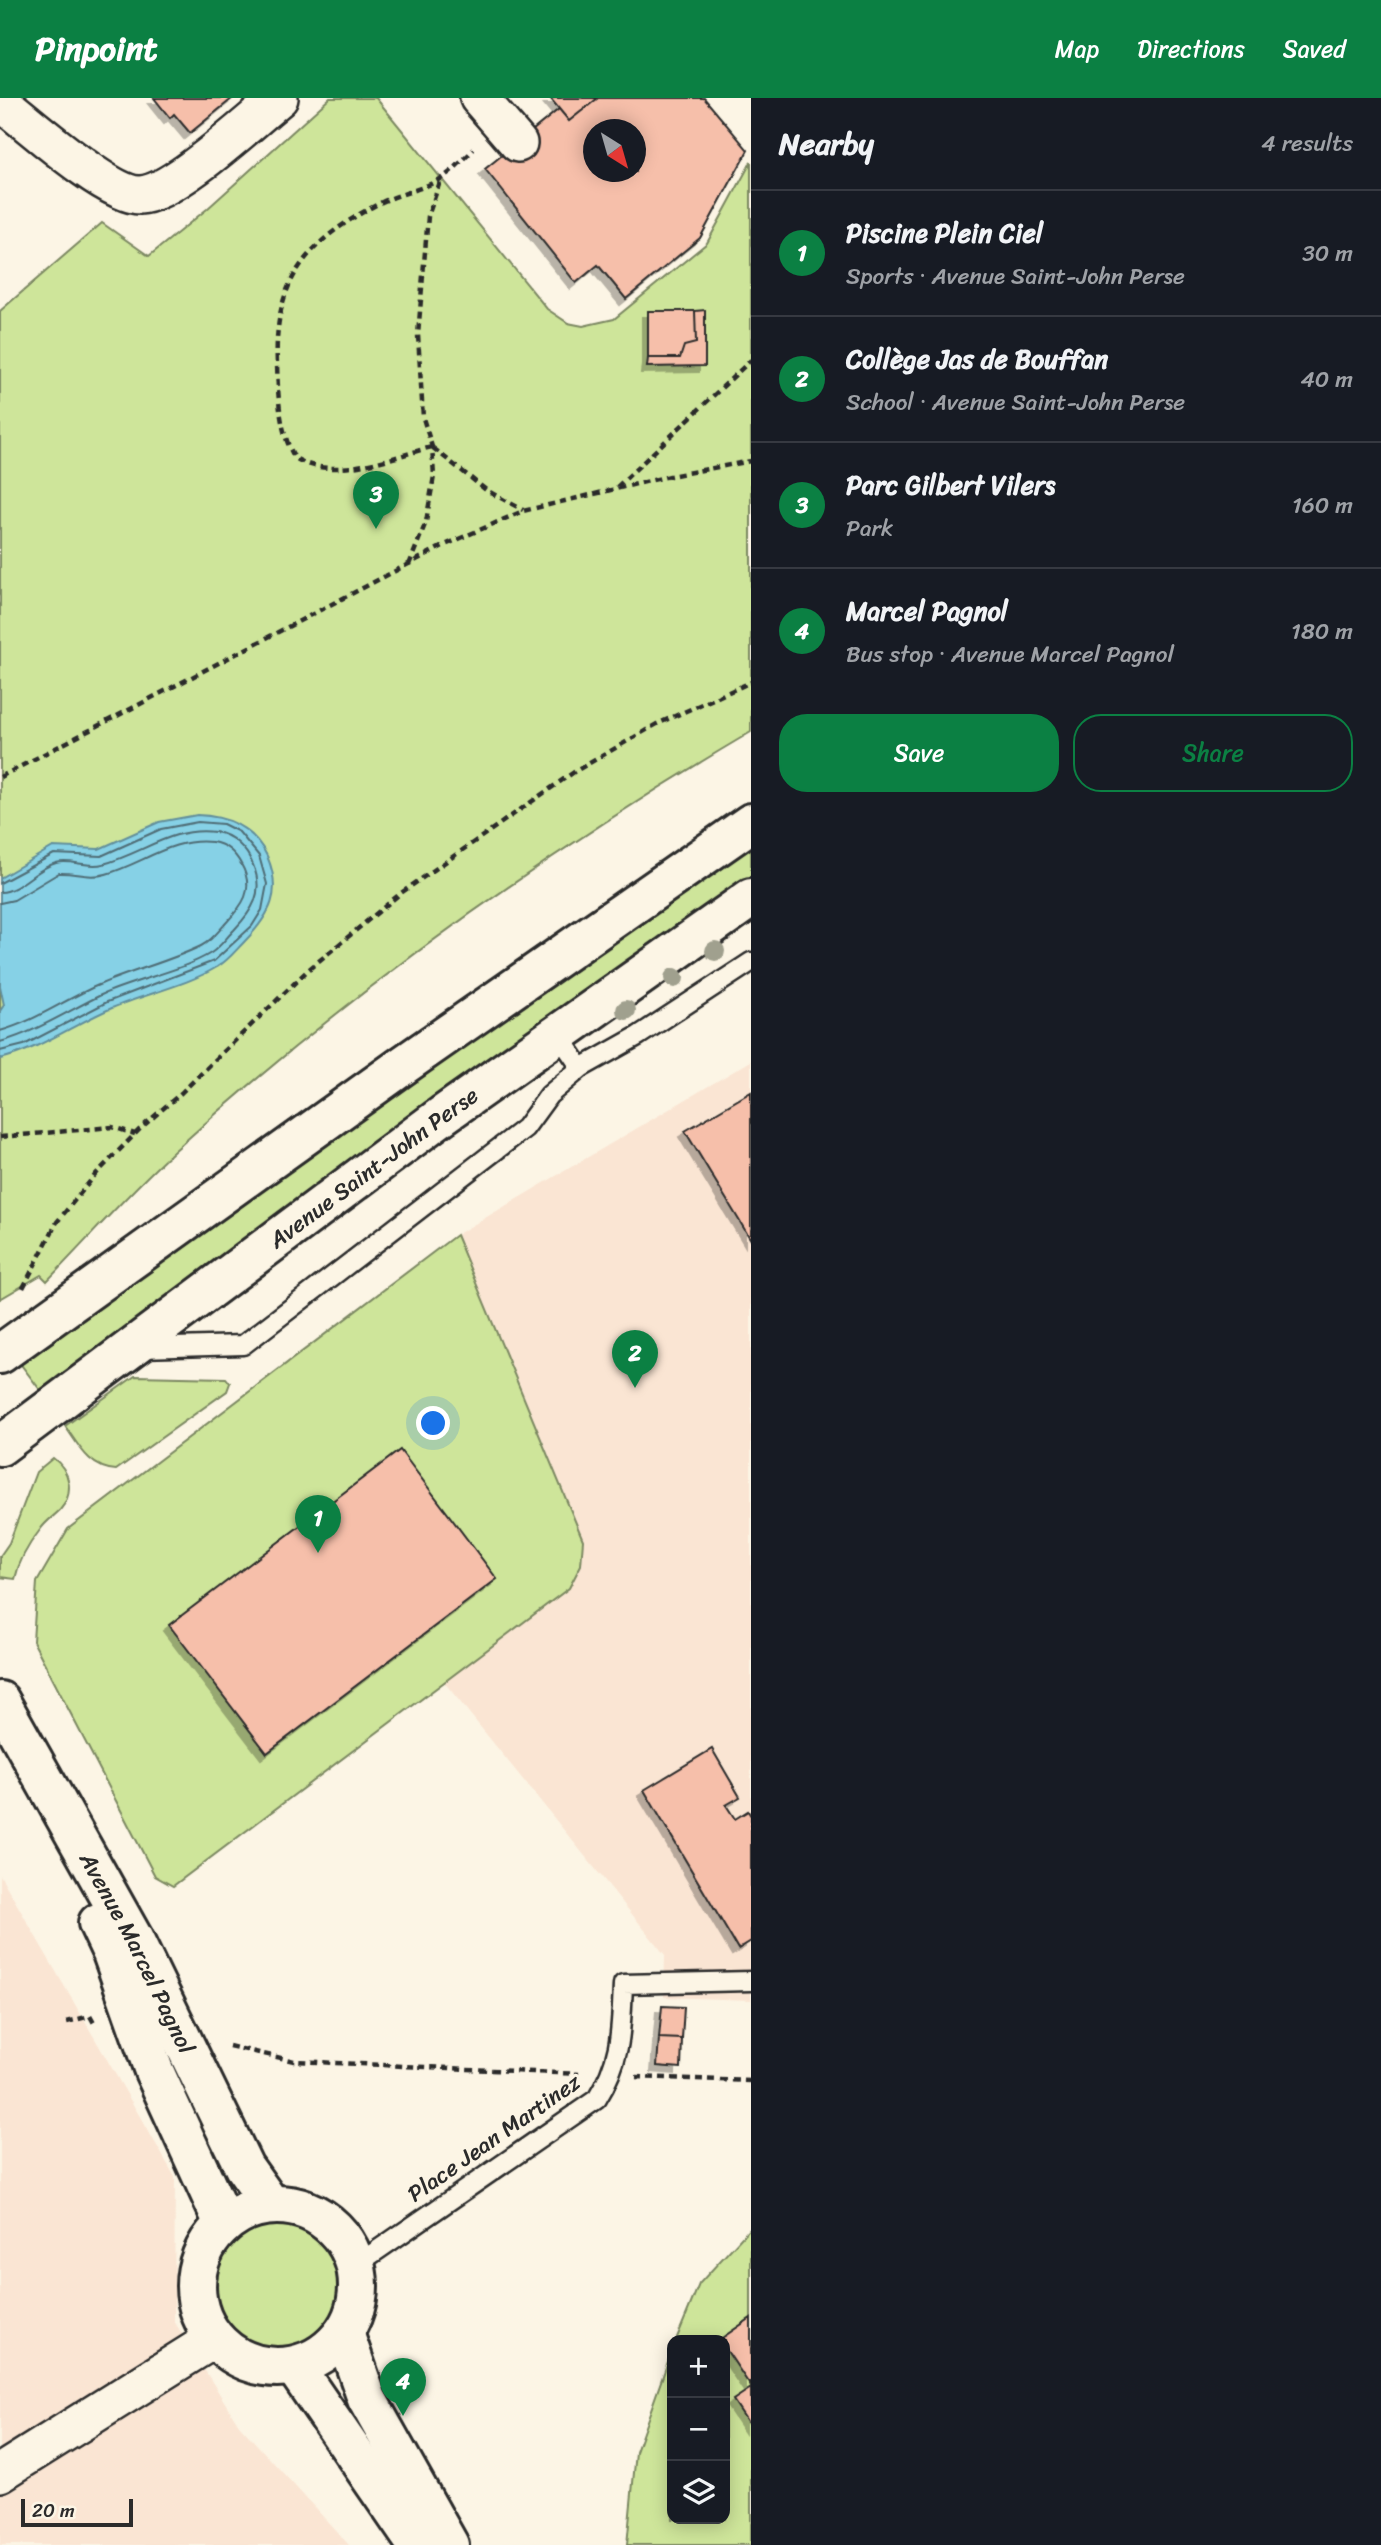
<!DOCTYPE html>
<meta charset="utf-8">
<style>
:root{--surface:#171b24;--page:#20242c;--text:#f1f3f6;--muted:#9ea1a6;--line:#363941;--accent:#0b8043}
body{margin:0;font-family:Sriracha,sans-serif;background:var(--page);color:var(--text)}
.controls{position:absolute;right:21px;bottom:21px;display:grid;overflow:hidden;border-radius:14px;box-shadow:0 4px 18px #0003}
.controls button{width:63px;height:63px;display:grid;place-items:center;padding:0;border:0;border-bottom:2px solid var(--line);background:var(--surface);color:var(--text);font:35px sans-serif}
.compass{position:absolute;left:583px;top:21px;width:63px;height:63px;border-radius:50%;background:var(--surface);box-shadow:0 4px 18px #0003;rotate:143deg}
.scale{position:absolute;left:21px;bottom:18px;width:112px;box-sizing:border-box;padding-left:7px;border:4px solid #2b2b2b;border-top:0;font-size:19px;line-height:24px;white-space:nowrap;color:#2b2b2b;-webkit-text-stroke:5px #fcf5e5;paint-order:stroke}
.you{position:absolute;left:434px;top:1326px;width:24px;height:24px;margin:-18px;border:5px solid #fff;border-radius:50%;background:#1a73e8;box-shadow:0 0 0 10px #1a73e833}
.badge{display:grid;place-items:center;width:46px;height:46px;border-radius:50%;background:var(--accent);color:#fff;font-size:23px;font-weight:700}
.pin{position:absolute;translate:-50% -58px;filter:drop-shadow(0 2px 4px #0008)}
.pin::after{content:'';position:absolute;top:37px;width:24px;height:21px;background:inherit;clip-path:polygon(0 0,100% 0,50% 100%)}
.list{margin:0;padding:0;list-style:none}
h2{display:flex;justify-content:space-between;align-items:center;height:91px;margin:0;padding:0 28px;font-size:30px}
h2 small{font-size:23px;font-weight:400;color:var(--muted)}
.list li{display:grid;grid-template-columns:46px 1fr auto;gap:21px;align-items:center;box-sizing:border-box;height:126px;padding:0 28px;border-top:2px solid var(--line)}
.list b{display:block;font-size:26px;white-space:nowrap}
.list p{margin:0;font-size:23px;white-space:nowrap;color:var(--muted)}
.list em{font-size:23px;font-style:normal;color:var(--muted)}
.actions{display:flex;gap:14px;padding:21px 28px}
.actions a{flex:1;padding:16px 0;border:2px solid var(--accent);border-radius:28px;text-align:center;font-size:24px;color:var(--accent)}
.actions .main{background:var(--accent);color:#fff}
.icon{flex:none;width:38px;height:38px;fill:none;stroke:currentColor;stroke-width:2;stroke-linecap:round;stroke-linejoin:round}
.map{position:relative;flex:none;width:751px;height:2447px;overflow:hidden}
header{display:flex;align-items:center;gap:42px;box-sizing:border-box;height:98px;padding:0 35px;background:var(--accent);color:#fff}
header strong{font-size:33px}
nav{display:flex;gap:38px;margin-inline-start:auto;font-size:24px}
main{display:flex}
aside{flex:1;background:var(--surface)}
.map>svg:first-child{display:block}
.built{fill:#fae5d3}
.green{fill:#cee59a;stroke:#7c8862;stroke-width:2}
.water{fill:#86d1e6;stroke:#628f9b;stroke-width:2}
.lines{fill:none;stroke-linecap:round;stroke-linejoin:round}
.shore{stroke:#4f6d76;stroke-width:2}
.building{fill:#f6bfaa;stroke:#2b2b2b;stroke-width:2;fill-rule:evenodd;filter:url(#shadow)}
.lane-casing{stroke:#2b2b2b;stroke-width:23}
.street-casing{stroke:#2b2b2b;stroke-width:42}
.secondary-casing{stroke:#2b2b2b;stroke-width:44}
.path{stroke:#2b2b2b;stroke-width:4.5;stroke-dasharray:7 5;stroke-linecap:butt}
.lane{stroke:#fcf5e5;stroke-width:18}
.street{stroke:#fcf5e5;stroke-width:37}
.secondary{stroke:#fcf5e5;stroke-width:38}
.tree{fill:#a0a08e}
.labels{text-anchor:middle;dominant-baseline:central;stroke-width:6;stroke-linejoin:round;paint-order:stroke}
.street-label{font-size:23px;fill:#2b2b2b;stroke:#fcf5e5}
</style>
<header>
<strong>Pinpoint</strong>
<nav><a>Map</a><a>Directions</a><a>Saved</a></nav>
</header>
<main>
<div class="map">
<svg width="751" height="2447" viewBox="0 0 751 2447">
<defs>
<filter id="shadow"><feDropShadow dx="-6" dy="6" stdDeviation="0" flood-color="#0004"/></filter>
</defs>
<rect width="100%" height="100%" fill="#fcf5e5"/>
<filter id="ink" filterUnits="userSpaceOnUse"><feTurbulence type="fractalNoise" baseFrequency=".0143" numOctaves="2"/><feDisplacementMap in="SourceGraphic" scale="14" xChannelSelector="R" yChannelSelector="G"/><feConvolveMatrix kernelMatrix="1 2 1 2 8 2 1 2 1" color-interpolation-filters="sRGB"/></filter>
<g filter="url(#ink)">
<!-- built -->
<path class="built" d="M751 963V1902L664 1899 665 1857 444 1584 569 1490 583 1442 456 1137Z
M0 1777 175 2079 174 2223 239 2327 349 2447H0Z"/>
<!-- green -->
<path class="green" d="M330 0H376L547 211 568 225 583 228 614 221 707 145 751 64V634C546 755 349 894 173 1054 129 1094 89 1140 47 1183L41 1177 0 1201V213L102 125 149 158 207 111Z
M751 738V779L281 1113 41 1293 19 1264Z
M456 1137 583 1442 581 1467 569 1490 173 1788 155 1778 33 1543 37 1484 68 1431Z
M135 1278 226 1280 230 1285 227 1293 116 1372C90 1371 79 1348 65 1328Z
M53 1360C70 1372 75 1395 60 1412 53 1419 45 1424 40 1432 28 1447 19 1462 15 1481L0 1479V1458L9 1445 36 1374Z
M215 2190a63 63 0 1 1 126 0a63 63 0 1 1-126 0Z
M751 2129V2447H627L636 2354 672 2252V2421H725V2242H676L699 2186Z"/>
<!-- water -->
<path class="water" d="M197 717C228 718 253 729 267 758 283 795 270 817 245 843 236 852 228 863 217 869 188 887 145 896 112 910 74 926 41 951 0 961V913L4 907 0 888V780L53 749 99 751 159 724Z"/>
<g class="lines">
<!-- shore -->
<path class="shore" d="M0 785 54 756 101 758 161 731 198 724 223 726 239 734 259 758 267 786 262 812 252 828 214 863 107 904 24 947 0 953
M0 794C21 793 36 770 56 765 71 761 87 770 103 766 142 756 172 728 215 734 232 736 247 751 253 767 265 795 252 813 234 832 226 840 220 849 211 855 182 873 133 882 101 897 68 913 36 934 0 944
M0 805 14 802 59 775C75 774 89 781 106 776 142 766 173 739 212 744 225 746 235 755 241 766 256 792 242 808 225 826 218 834 211 843 201 848 170 863 134 872 101 886 67 900 36 923 0 933"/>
</g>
<!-- building -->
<path class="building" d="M154 0H233L190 35 174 16 170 20Z
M550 0H598L569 23Z
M598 0H704L748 52 700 140 626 201 598 167 576 185 485 71 559 11 569 23ZM594 32H636V74H594Z
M705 212V268L647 269 648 260H680L684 248 696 245 695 213Z
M648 213H695L696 245 684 248 680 260H648Z
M751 994V1142L685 1033Z
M400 1352 497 1481 267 1655 169 1527Z
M712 1651 740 1699 726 1707 735 1721 748 1713 751 1718V1843L738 1851 644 1692Z
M662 1908 684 1909 682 1941 659 1940Z
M659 1940 682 1941 681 1970 657 1968Z
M751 2220V2289L725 2250V2242H719Z
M751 2290V2329L733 2302Z"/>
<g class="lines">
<defs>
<path id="lane" d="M557 935 581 970
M141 1250 243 1247 525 1030 549 997 581 970 638 938 751 864
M356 2167 597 2001C622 1961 621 1931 623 1886L751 1883"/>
<path id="street" d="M479 0 518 45
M0 3C27 24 109 98 140 97 173 96 251 23 279 0
M0 2375 214 2241"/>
<g id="secondary">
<path d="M0 1256 405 966 751 725"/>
<path id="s1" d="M0 1348 443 1017 751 800"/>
<path id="s2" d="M0 1603 133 1840 244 2069 271 2107"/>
<path d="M98 1825 112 1855 154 1973 224 2126"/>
<circle cx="277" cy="2188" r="81"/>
<path d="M344 2235 367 2301 449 2447"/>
<path d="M294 2268 417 2447"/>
</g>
</defs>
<!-- lane casing -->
<use href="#lane" class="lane-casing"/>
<!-- street casing -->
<use href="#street" class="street-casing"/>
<!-- secondary casing -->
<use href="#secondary" class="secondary-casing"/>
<!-- path -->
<path class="path" d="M432 349C391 359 334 384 295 360 279 334 278 296 277 266 273 181 309 141 382 104 401 95 425 91 442 80 454 72 464 61 474 51
M433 350 486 392 523 412
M617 389 751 262
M409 467 426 424 434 378 432 349 423 320 418 237 428 118 441 81
M0 679 445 447 523 413 670 378 751 363
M0 1039 112 1029 135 1036
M23 1190 57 1124 96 1076 142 1029 181 995 308 872 401 795 574 674 657 626 751 584
M67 1924 90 1918 94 1925
M229 1948 294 1963 579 1976
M636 1979 751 1983"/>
<!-- lane -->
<use href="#lane" class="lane"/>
<!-- street -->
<use href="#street" class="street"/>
<!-- secondary -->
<use href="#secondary" class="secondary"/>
</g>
<!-- trees -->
<g class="tree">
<circle cx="715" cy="853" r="10"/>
<circle cx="674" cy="880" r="10"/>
<circle cx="626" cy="912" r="10"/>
</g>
</g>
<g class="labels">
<!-- street labels -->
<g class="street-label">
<text stroke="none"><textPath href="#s1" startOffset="466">Avenue Saint-John Perse</textPath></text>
<text stroke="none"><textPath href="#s2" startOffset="287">Avenue Marcel Pagnol</textPath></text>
<text transform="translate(494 2040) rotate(-35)">Place Jean Martinez</text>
</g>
</g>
</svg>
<div class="controls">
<button>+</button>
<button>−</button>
<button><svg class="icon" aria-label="layers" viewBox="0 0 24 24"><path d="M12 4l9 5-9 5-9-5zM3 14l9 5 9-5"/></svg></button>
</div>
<svg class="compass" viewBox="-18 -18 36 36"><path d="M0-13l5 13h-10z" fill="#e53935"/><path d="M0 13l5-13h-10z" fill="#9ea1a6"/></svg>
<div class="scale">20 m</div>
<div class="you"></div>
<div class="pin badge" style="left:318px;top:1455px">1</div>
<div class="pin badge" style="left:635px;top:1290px">2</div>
<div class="pin badge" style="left:376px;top:431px">3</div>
<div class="pin badge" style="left:403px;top:2318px">4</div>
</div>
<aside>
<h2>Nearby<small>4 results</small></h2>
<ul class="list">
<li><span class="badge">1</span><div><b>Piscine Plein Ciel</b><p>Sports · Avenue Saint-John Perse</p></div><em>30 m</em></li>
<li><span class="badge">2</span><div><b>Collège Jas de Bouffan</b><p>School · Avenue Saint-John Perse</p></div><em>40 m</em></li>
<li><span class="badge">3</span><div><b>Parc Gilbert Vilers</b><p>Park</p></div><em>160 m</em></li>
<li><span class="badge">4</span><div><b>Marcel Pagnol</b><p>Bus stop · Avenue Marcel Pagnol</p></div><em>180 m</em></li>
</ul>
<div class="actions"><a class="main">Save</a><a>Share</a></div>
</aside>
</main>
